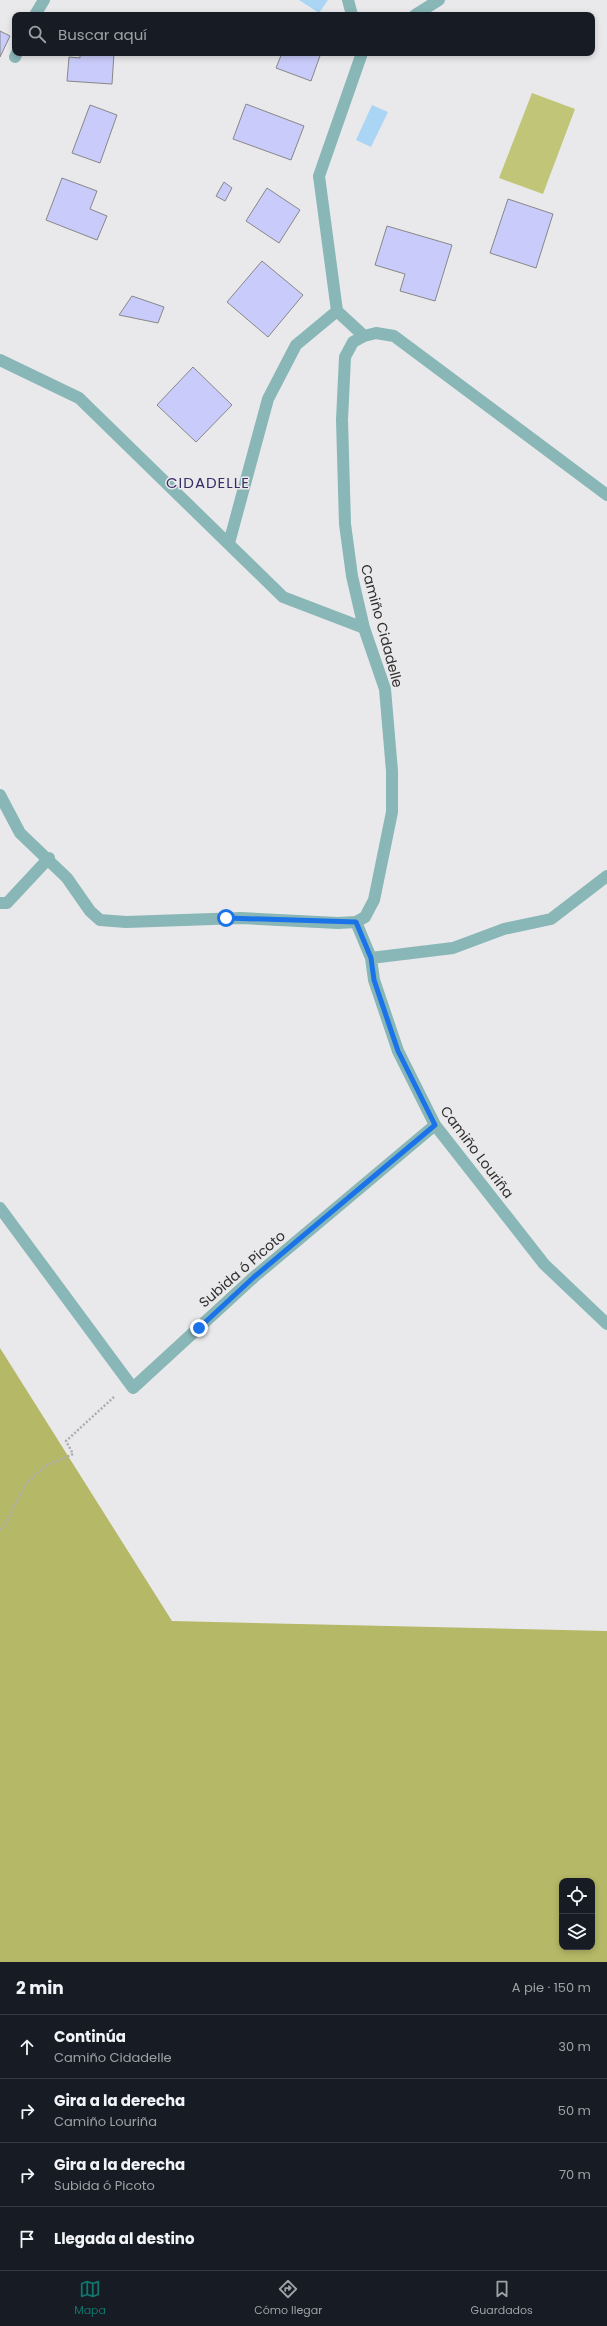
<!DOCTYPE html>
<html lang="es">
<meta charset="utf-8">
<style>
:root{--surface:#171b24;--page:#242831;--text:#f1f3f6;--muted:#9ea1a6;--line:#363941;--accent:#0f766e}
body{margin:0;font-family:Poppins,sans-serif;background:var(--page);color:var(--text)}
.controls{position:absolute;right:12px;bottom:12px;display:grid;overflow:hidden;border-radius:8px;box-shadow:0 2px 6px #0003}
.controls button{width:36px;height:36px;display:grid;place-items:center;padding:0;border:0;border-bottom:1px solid var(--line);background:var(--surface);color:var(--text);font:20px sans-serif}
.stop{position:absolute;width:12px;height:12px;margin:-9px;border:3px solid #1a73e8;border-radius:50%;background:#fff}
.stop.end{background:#1a73e8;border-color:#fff;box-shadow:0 1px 4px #0008}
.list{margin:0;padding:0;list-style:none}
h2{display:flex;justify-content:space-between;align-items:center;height:52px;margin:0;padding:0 16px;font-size:17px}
h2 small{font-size:13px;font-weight:400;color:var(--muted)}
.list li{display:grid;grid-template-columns:26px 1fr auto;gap:12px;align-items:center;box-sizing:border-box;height:64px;padding:0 16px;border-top:1px solid var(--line)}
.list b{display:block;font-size:15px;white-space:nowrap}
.list p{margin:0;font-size:13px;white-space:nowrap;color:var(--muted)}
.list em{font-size:13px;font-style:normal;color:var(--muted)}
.icon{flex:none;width:22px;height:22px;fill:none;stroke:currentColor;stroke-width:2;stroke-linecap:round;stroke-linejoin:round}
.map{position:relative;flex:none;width:607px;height:1962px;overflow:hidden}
.search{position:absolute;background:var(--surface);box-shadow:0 2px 6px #0003;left:12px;right:12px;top:12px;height:44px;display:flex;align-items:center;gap:10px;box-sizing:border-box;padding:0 14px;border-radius:8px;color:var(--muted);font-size:15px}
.sheet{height:308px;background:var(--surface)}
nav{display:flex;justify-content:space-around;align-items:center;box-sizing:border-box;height:56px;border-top:1px solid var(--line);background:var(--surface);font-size:11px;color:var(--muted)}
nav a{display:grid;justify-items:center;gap:2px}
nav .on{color:var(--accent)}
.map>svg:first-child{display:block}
.green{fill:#c1c577}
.forest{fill:#b5b866;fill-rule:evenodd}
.water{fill:#aad5f5}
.building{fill:#c9ccfa;stroke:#878788}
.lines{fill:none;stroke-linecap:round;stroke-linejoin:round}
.path{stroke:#adadaf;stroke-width:2.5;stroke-dasharray:2 2;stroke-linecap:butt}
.minor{stroke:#89b6b6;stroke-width:12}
.route{stroke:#1a73e8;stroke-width:5}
.labels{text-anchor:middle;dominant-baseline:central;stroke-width:3;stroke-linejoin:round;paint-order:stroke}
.street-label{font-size:14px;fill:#2f2f2f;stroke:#e9e9eb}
.neighbourhood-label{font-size:15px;letter-spacing:1px;fill:#392d68;stroke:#e9e9eb}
</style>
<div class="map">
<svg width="607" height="1962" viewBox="0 0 607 1962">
<rect width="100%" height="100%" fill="#e9e9eb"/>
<!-- green -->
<path class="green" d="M532 93 575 109 543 194 499 178Z"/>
<!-- forest -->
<path class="forest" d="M0 1348 172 1621 607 1631V1962H0ZM562 1881H592V1947H562Z"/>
<!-- water -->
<path class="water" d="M299 0H328L319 13Z
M372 105 388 112 371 147 356 140Z"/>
<!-- building -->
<path class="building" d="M0 31 10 36 0 57Z
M80 53H114L112 84 67 81 69 57 80 58Z
M282 53H321L311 81 276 68Z
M246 104 304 126 291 160 233 139Z
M90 105 117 115 100 163 72 153Z
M62 178 97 191 90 209 107 216 97 240 46 220Z
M224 182 232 188 225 201 216 196Z
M267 188 300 210 279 243 246 221Z
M508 199 553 214 536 268 490 253Z
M387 226 452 245 435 301 400 291 405 274 375 265Z
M262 261 303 295 268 337 227 302Z
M132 296 164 307 158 323 119 315Z
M193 367 232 405 196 442 157 405Z"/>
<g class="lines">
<!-- path -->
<path class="path" d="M0 1530 4 1527 25 1485 45 1466 73 1454 66 1441 114 1397"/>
<!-- minor -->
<path class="minor" d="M348 0 352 15
M35 15 44 0
M415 15 439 0
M362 53 319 176 337 311 364 336
M15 57 17 53
M0 360 79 398 283 597 364 628
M229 543 268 399 296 345 337 311
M0 795 20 833 67 878 90 911 100 920 126 922 241 918 338 923 356 922 365 917 374 900 392 812V771L385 689 364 628 352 576 345 524 342 420 345 357 353 342 364 336 376 333 394 336 607 495
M0 903H7L49 858
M356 922 371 958 374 980 398 1051 435 1125 544 1264 607 1324
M371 958 453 948 504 929 551 919 607 876
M0 1208 133 1388 254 1277 435 1125"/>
</g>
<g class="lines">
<!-- route -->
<path class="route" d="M199 1328 254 1277 435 1125 398 1051 374 980 371 958 356 922 226 918"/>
</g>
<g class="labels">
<!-- street labels -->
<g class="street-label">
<text transform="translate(382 626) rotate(75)">Camiño Cidadelle</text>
<text transform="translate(477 1152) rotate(53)">Camiño Louriña</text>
<text transform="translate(242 1269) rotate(-41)">Subida ó Picoto</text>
</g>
<!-- neighbourhood labels -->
<g class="neighbourhood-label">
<text x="208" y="482">CIDADELLE</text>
</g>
</g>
</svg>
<div class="controls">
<button><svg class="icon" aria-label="locate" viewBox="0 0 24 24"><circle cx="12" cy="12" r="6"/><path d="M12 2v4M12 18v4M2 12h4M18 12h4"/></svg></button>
<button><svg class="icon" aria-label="layers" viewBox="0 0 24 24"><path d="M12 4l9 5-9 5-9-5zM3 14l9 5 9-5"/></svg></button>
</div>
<div class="stop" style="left:226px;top:918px"></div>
<div class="stop end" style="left:199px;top:1328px"></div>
<div class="search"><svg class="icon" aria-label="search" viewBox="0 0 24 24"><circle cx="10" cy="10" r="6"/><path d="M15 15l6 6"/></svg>Buscar aquí</div>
</div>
<section class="sheet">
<h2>2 min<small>A pie · 150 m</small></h2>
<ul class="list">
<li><svg class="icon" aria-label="ahead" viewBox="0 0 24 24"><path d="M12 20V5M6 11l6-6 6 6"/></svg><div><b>Continúa</b><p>Camiño Cidadelle</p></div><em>30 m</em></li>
<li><svg class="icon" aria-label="right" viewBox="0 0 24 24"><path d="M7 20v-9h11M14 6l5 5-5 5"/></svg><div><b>Gira a la derecha</b><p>Camiño Louriña</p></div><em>50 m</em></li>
<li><svg class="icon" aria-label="right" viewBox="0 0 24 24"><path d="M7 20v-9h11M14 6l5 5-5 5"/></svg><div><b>Gira a la derecha</b><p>Subida ó Picoto</p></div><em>70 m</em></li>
<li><svg class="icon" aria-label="arrive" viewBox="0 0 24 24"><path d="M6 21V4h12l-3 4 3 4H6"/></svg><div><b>Llegada al destino</b></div></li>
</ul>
</section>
<nav>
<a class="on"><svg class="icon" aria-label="map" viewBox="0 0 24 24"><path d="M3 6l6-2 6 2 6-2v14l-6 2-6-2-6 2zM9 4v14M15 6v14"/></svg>Mapa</a>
<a><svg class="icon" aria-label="directions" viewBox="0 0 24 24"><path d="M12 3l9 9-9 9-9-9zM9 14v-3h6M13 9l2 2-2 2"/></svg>Cómo llegar</a>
<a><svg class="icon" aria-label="saved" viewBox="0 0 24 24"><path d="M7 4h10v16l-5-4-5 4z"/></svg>Guardados</a>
</nav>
